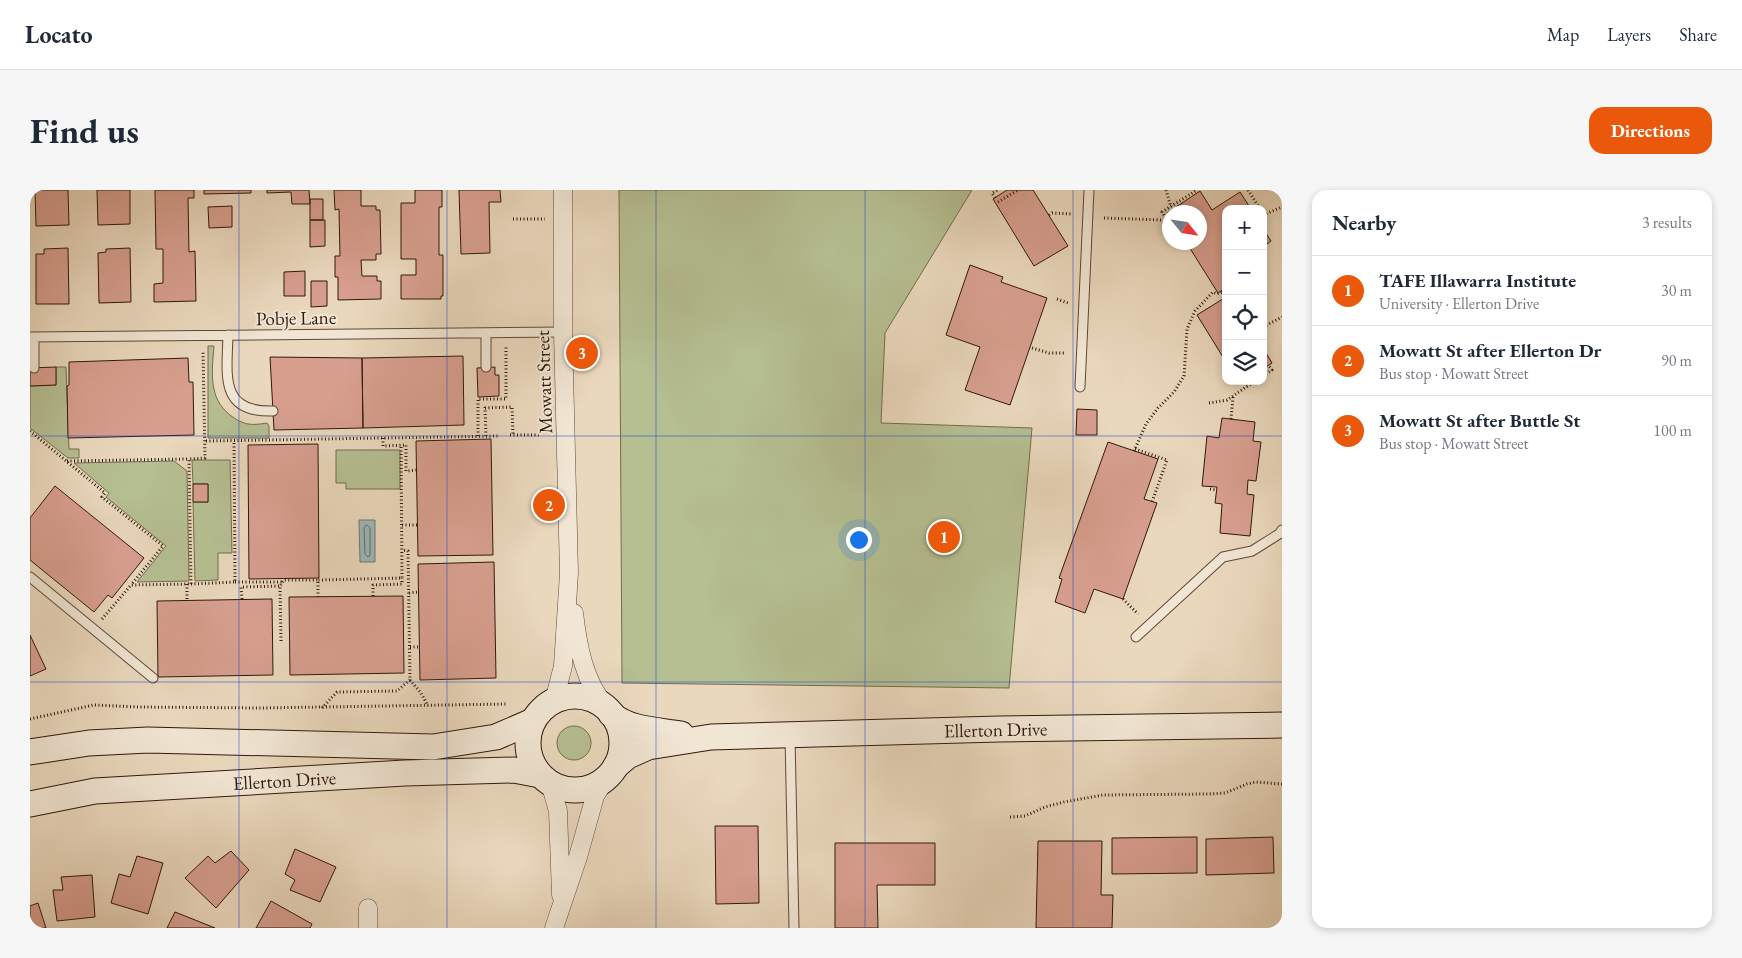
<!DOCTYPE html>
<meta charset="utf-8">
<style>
:root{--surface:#fff;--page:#f6f6f7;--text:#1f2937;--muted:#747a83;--line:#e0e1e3;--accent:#ea580c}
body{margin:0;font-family:"EB Garamond",serif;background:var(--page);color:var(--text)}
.controls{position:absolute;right:15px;top:15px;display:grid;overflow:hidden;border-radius:10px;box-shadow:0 2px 8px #0003}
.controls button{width:45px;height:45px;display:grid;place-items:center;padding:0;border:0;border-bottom:1px solid var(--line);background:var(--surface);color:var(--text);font:25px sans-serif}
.compass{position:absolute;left:1132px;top:15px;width:45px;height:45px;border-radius:50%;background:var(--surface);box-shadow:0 2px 8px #0003;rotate:120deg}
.you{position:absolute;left:828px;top:349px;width:18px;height:18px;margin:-12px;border:4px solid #fff;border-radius:50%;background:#1a73e8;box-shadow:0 0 0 8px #1a73e833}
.badge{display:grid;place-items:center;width:32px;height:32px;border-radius:50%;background:var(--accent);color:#fff;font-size:16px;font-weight:700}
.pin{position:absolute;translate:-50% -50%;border:2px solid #fff;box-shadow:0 1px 5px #0006}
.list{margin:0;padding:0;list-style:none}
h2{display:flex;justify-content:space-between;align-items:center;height:65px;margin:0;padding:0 20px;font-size:21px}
h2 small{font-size:16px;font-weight:400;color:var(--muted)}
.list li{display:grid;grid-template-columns:32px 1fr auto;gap:15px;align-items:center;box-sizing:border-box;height:70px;padding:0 20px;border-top:1px solid var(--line)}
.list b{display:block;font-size:19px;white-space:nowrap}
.list p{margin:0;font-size:16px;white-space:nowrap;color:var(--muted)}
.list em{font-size:16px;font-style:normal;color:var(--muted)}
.icon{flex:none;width:28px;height:28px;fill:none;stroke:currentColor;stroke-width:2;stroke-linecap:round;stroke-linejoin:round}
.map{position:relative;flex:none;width:1252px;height:738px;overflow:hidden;border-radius:15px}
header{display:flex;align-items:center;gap:30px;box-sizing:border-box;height:70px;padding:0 25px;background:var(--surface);border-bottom:1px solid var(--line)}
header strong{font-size:24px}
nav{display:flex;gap:28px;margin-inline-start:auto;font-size:18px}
.intro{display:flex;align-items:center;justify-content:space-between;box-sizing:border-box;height:120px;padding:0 30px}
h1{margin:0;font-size:35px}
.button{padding:12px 22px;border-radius:15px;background:var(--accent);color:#fff;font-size:18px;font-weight:700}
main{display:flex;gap:30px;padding:0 30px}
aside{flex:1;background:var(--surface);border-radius:15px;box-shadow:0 2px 8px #0003}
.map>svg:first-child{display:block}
.green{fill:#b5bf92;stroke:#736c4f}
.water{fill:#9ab8b8;stroke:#707873}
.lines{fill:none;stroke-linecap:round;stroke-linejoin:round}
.shore{stroke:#666862;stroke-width:1}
.building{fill:#d89f8f;stroke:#31180c}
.lane-casing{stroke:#5f4838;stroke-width:11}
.street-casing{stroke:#5f4838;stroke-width:19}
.secondary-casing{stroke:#31180c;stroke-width:27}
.path{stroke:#31180c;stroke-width:3;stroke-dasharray:1 2.5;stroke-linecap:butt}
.lane{stroke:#f1e6d4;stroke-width:9}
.street{stroke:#f1e6d4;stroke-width:18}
.secondary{stroke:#f1e6d4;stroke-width:25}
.grid{fill:none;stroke:#1d4ed8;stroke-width:1;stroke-opacity:0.55}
.labels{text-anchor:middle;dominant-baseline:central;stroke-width:4;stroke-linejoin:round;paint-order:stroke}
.street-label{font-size:19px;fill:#31180c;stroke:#f1e6d4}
</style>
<header>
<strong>Locato</strong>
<nav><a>Map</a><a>Layers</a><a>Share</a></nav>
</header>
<div class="intro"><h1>Find us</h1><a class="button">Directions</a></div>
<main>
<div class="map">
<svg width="1252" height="738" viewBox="0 0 1252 738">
<rect width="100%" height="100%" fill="#ead8bd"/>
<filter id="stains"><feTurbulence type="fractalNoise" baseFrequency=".004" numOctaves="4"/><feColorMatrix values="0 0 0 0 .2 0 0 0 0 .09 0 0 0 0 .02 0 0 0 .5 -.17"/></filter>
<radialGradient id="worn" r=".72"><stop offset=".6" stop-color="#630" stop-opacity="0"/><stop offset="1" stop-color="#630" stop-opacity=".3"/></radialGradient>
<!-- green -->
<path class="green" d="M589 0H942L855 143 851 233 1002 238 979 498 592 493Z
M178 156H184C182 181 178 208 200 225 205 229 212 233 218 234 224 235 231 234 237 233L239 236V248H178Z
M26 177H36L39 259H49V268H38L0 238V196L26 195Z
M306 260H370V299H316V293H306Z
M162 270H200L202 363H188V390L165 391 163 312H178V294H163Z
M144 271 157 281 159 391 107 392 136 356 76 307 79 303 44 273Z
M527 553a17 17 0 1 1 34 0a17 17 0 1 1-34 0Z"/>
<!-- water -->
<path class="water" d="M329 330H345V372H330Z"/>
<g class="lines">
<!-- shore -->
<path class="shore" d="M337 335 340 338V365L338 367 335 364 334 338Z"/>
</g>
<!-- building -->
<path class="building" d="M5 0H38L39 35 6 36Z
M67 0H100V34L68 35Z
M125 0H164V8H158L159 62 165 61 166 111 124 112V94L133 93V59H126Z
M174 0H221V3L174 4Z
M237 0H279L280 14H262L261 2 237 3Z
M304 0H331V16H346V20H350L351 64H346V70H331L332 86H347V91H351V109L308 110V87H305V66H310L309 19 305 20Z
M385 0H412V17H409V65H413V106H411V109H371V85H386V69H371V13H385Z
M429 0H470L471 12H459L460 63 431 64Z
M977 0H1003L1038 56 1004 76 963 9Z
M1170 1 1182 20 1210 2 1221 19H1196V98L1188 103 1156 52H1170V22H1140V27L1137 23Z
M280 9H293V30H280Z
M202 16V37L179 38 178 17Z
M280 30H295V56L280 57Z
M1233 39 1241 51 1233 57Z
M38 58 39 114H6V64H14V59Z
M100 58 101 112 69 113 68 63 76 62V59Z
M940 75 973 87 971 92 1017 108 980 215 935 200 950 157 916 145Z
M275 81V106H254V82Z
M281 91H297V116L281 117Z
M1196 107V172L1167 125Z
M1233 158 1242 173 1233 179Z
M433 166 434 235 333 238 332 168Z
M240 167 332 168 333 238 244 240Z
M158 168 159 192H163L164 245 38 248 37 196 39 195V172Z
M26 177V195L0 196V178Z
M465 177V185H469V206L448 207 447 178Z
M1047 219 1067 220V245H1046Z
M1192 228 1225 232 1223 251 1231 252 1226 291 1218 290 1217 304 1224 305 1220 346 1190 343 1192 314 1185 313 1187 297 1172 296 1177 246 1189 248Z
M461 249 463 365 388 366 386 251Z
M1078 252 1128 269 1114 309 1127 313 1093 409 1064 399 1055 423 1025 412 1032 389 1029 388Z
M288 254 289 388 219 389 218 255Z
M163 294H178V312H163Z
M25 296 114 368 82 408 78 405 64 422 0 370V328Z
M464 372 466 488 390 490 388 374Z
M373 406 374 483 260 485 259 407Z
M242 409 243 485 128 487 127 411Z
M0 445 16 479 0 486Z
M685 636H728L729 713 686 714Z
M1167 647V683L1082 684V648Z
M1243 647 1244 683 1176 685V649Z
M1008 651H1072L1071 705H1083L1082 738H1006Z
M805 653H905V695H847L848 738H805Z
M265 659 306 677 290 712 260 700 265 690 255 684Z
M201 661 219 680 186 718 155 688 178 666 185 673Z
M107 666 133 673 118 724 81 713 89 684 100 687Z
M62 685 65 727 27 731 23 700H33L31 687Z
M241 711 282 734 280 738H226Z
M8 713 16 738H0V716Z
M145 722 185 738H137Z"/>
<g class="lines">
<defs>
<path id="lane" d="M456 143V177
M198 145C197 185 189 223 243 221
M0 147 533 142
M4 147V178
M1050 197 1059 0
M0 387 123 488
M1106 447 1193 367 1222 361 1249 344 1252 340
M760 546 764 738"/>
<path id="street" d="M544 423C548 457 554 491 576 517
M524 511 533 476 539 383 533 142V0
M520 593 528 621 531 705
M338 738V718
M524 738 548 667 565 606 576 588"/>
<g id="secondary">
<circle cx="545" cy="553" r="47"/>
<path d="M581 524C599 540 628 540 651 544"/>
<path d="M0 562 59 553 118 550 403 557 466 547 503 531"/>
<path id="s1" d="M586 576 598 566 618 557 681 547 969 539 1252 535"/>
<path id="s2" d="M0 614 65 601 375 583 484 580 510 585"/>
</g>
</defs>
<!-- lane casing -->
<use href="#lane" class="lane-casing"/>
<!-- street casing -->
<use href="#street" class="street-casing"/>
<!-- secondary casing -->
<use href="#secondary" class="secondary-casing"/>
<!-- path -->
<path class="path" d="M1136 0 1141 17
M1218 0 1230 19
M965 8 962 3 968 0
M968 12 988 0
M1019 25 1022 23 1042 24
M1233 25 1252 17
M1074 28 1133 30
M1136 28 1132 22 1167 0
M483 29H515
M1192 100 1196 107
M1027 109 1038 113
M1233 137 1252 127
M1002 158 1019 163H1035
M1233 186 1242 180 1238 175
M1179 213 1197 210 1225 191
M1201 229 1203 207
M0 241 75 303 72 307 133 356 101 395
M480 245H509
M448 246V209H476V157
M456 246 455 218 482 217 483 245
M353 248V256L376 255V281L386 280
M176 251 469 246
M1105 259 1137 270 1122 312
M1104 261 1116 234 1128 218 1144 202 1154 186 1157 139 1165 121 1183 102 1187 104 1196 101
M37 271 159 269
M1180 299 1187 300
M372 335H387
M205 392H253
M157 394V411
M161 394 205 392 204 251
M379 403 388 402
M343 406V395L372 394V388
M288 407V390L372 388 371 255
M212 409 211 397 250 396
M1093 409 1108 424
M72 429 101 395 161 394 159 269 175 268 173 161
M251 451 250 396 254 390H288
M380 457H390
M380 490 391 503 398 516
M292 518 307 502 367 501 380 490 378 361 372 360
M0 529 64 515 108 517 230 518 477 514
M980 627 995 626 1015 617 1034 612 1073 605 1178 604 1195 603 1217 594 1226 592 1252 594"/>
<!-- lane -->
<use href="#lane" class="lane"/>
<!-- street -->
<use href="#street" class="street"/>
<!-- secondary -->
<use href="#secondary" class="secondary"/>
</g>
<!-- grid -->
<path class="grid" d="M209 0V738M417 0V738M626 0V738M835 0V738M1043 0V738M0 246H1252M0 492H1252"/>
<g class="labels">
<!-- street labels -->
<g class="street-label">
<text transform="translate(266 128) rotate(-1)">Pobje Lane</text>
<text transform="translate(514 192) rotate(-92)">Mowatt Street</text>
<text stroke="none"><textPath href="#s1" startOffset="386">Ellerton Drive</textPath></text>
<text stroke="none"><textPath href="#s2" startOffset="256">Ellerton Drive</textPath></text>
</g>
</g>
<rect width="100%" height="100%" filter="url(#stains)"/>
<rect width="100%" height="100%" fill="url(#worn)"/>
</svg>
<div class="controls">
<button>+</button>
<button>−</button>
<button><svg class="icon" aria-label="locate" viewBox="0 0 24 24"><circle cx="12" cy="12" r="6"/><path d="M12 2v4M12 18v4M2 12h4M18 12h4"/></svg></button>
<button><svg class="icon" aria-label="layers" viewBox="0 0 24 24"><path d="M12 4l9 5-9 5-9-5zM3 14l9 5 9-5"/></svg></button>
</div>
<svg class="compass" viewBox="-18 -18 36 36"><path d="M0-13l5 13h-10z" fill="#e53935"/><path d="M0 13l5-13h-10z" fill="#747a83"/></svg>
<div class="you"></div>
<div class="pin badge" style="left:914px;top:347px">1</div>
<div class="pin badge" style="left:519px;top:315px">2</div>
<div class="pin badge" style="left:552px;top:163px">3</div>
</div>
<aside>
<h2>Nearby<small>3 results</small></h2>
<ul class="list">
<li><span class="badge">1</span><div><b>TAFE Illawarra Institute</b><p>University · Ellerton Drive</p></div><em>30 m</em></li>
<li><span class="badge">2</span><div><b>Mowatt St after Ellerton Dr</b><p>Bus stop · Mowatt Street</p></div><em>90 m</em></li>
<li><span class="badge">3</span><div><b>Mowatt St after Buttle St</b><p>Bus stop · Mowatt Street</p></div><em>100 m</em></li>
</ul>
</aside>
</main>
